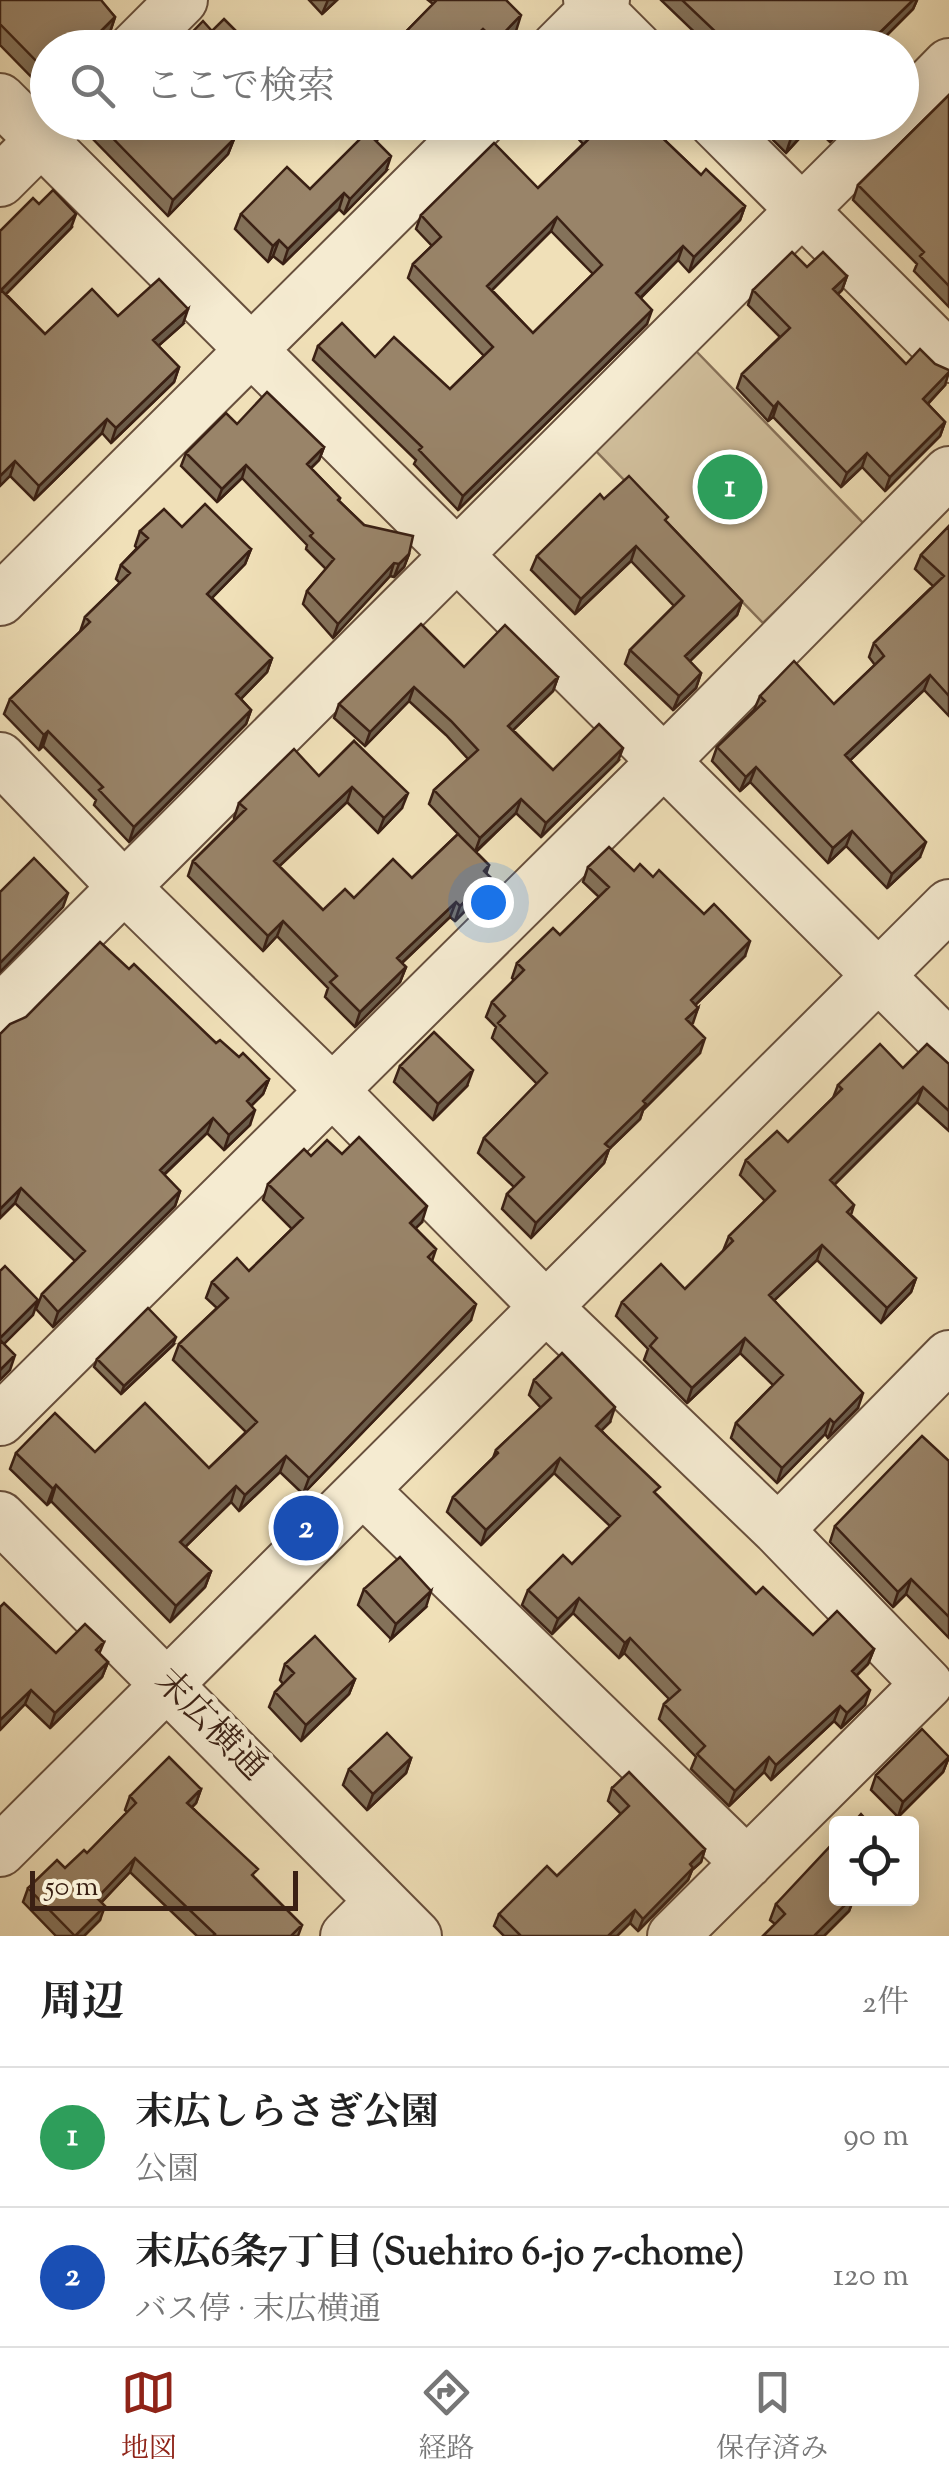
<!DOCTYPE html>
<html lang="ja">
<meta charset="utf-8">
<style>
:root{--surface:#fff;--page:#f2f2f2;--text:#222;--muted:#767676;--line:#e0e0e0;--accent:#8f2418}
body{margin:0;font-family:"Sorts Mill Goudy","Noto Serif JP",serif;background:var(--page);color:var(--text)}
.controls{position:absolute;right:30px;bottom:30px;display:grid;overflow:hidden;border-radius:10px;box-shadow:0 5px 25px #0003}
.controls button{width:90px;height:90px;display:grid;place-items:center;padding:0;border:0;border-bottom:2px solid var(--line);background:var(--surface);color:var(--text);font:50px sans-serif}
.scale{position:absolute;left:30px;bottom:25px;width:268px;box-sizing:border-box;padding-left:10px;border:5px solid #3a2014;border-top:0;font-size:28px;line-height:35px;white-space:nowrap;color:#3a2014;-webkit-text-stroke:8px #f5ebd1;paint-order:stroke}
.you{position:absolute;left:488px;top:902px;width:35px;height:35px;margin:-25px;border:8px solid #fff;border-radius:50%;background:#1a73e8;box-shadow:0 0 0 15px #1a73e833}
.badge{display:grid;place-items:center;width:65px;height:65px;border-radius:50%;background:var(--accent);color:#fff;font-size:32px;font-weight:700}
.pin{position:absolute;translate:-50% -50%;border:5px solid #fff;box-shadow:0 2px 10px #0006}
.list{margin:0;padding:0;list-style:none}
h2{display:flex;justify-content:space-between;align-items:center;height:130px;margin:0;padding:0 40px;font-size:42px}
h2 small{font-size:32px;font-weight:400;color:var(--muted)}
.list li{display:grid;grid-template-columns:65px 1fr auto;gap:30px;align-items:center;box-sizing:border-box;height:140px;padding:0 40px;border-top:2px solid var(--line)}
.list b{display:block;font-size:38px;white-space:nowrap}
.list p{margin:0;font-size:32px;white-space:nowrap;color:var(--muted)}
.list em{font-size:32px;font-style:normal;color:var(--muted)}
.icon{flex:none;width:55px;height:55px;fill:none;stroke:currentColor;stroke-width:2;stroke-linecap:round;stroke-linejoin:round}
.map{position:relative;flex:none;width:949px;height:1936px;overflow:hidden}
.search{position:absolute;background:var(--surface);box-shadow:0 5px 25px #0003;left:30px;right:30px;top:30px;height:110px;display:flex;align-items:center;gap:25px;box-sizing:border-box;padding:0 35px;border-radius:55px;color:var(--muted);font-size:38px}
.sheet{height:410px;background:var(--surface)}
nav{display:flex;justify-content:space-around;align-items:center;box-sizing:border-box;height:140px;border-top:2px solid var(--line);background:var(--surface);font-size:28px;color:var(--muted)}
nav a{display:grid;justify-items:center;gap:5px}
nav .on{color:var(--accent)}
.map>svg:first-child{display:block}
.green{fill:#d1bf9c;stroke:#867058;stroke-width:2.5}
.lines{fill:none;stroke-linecap:round;stroke-linejoin:round}
.minor-casing{stroke:#68503d;stroke-width:54}
.minor{stroke:#f5ebd1;stroke-width:50}
.wall{fill:#84725a;stroke:#3a2014;stroke-width:2.5;fill-rule:evenodd}
.shaded-wall{fill:#6b5c4a;stroke:#3a2014;stroke-width:2.5}
.building{fill:#998469;stroke:#3a2014;stroke-width:2.5;fill-rule:evenodd}
.labels{text-anchor:middle;dominant-baseline:central;stroke-width:9;stroke-linejoin:round;paint-order:stroke}
.street-label{font-size:35px;fill:#3a2014;stroke:#f5ebd1}
</style>
<div class="map">
<svg width="949" height="1936" viewBox="0 0 949 1936">
<rect width="100%" height="100%" fill="#f0e0b8"/>
<filter id="stains"><feTurbulence type="fractalNoise" baseFrequency=".002" numOctaves="4"/><feColorMatrix values="0 0 0 0 .2 0 0 0 0 .09 0 0 0 0 .02 0 0 0 .5 -.17"/></filter>
<radialGradient id="worn" r=".72"><stop offset=".6" stop-color="#630" stop-opacity="0"/><stop offset="1" stop-color="#630" stop-opacity=".3"/></radialGradient>
<!-- green -->
<path class="green" d="M696 351 865 525 763 623 594 449Z"/>
<g class="lines">
<defs>
<path id="minor" d="M589 0 637 48
M134 48 182 0
M556 48 604 0
M0 99 949 1046
M902 112 949 64
M714 122 949 357
M0 181 59 122
M0 600 480 122
M0 758 123 886 333 1091 547 1308 778 1530 927 1684 673 1936
M0 1011 890 122
M0 1420 663 762 949 472
M364 1491 747 1863
M0 1517 416 1936
M778 1530 949 1356
M0 1851 949 905
M346 1936 381 1901"/>
</defs>
<!-- minor casing -->
<use href="#minor" class="minor-casing"/>
<!-- minor -->
<use href="#minor" class="minor"/>
</g>
<!-- wall -->
<path class="wall" d="M0 0 105 6 115 17 110 32 48 48V94L0 45Z
M309 0H337L322 14Z
M428 0H506L516 31 499 48H482L478 44 474 48H390L433 4Z
M661 0H917L913 9 874 48H711Z
M949 95V307L914 271 917 264 853 200 858 185Z
M90 122H218L234 139 228 154 168 216 86 132Z
M360 122H396L377 140Z
M563 122H659L656 132 701 175 745 206 740 220 689 272 678 260 641 298 647 324 458 510 414 464 416 460 313 360 318 346 375 357 450 389 484 356 408 278 413 264 432 246 416 229 421 215 538 188 583 144ZM551 231 593 274 533 333 492 290Z
M766 122H849L830 142 812 125 786 153 763 130Z
M386 171 344 214 339 209 283 264 273 256 268 262 235 229 241 214 310 189Z
M71 228 6 294 45 334 118 316 183 324 158 346 179 367 174 382 111 443 102 433 34 500 10 476 0 231Z
M807 267 847 276 842 290 838 294 906 364 945 385 928 404 945 422 940 436 885 491 862 467 841 487 773 417 768 421 737 388 742 374 780 337 748 305 753 290Z
M237 424 324 447 319 460 311 468 340 498 339 501 364 525 409 554 404 567 394 577 390 576 333 638 303 604 307 591 326 569 306 549 307 545 242 478 217 502 181 466 186 453Z
M604 499 666 521 742 601 737 615 689 661 701 673 696 688 673 710 625 664 630 650 674 606 631 561 575 614 531 570 537 556Z
M949 526V716L924 690 850 760 920 857 887 888 846 846 828 863 750 782 740 791 712 761 717 747 754 710 760 696 834 704 875 665 869 657 874 643 933 586 915 569 921 555Z
M182 527 251 549 245 564 212 598 272 658 267 672 241 699 251 710 246 724 129 842 94 805 96 800 43 746 39 750 4 714 10 699 80 632 85 617 120 583 116 579 121 565 137 548 135 546 140 531Z
M464 667 558 677 553 691 513 730 553 770 618 761 541 837 516 813 476 852 489 865 486 874 490 877 484 892 455 921 450 917 402 963 406 967 400 982 355 1027 325 997 328 988 277 936 263 951 188 876 193 861 235 819 234 818 239 803 319 776 354 741 402 808 378 833 347 802 279 866 323 910 412 878 458 834 429 804 434 790 468 759 446 735 409 701 365 746 334 718 339 704Z
M588 867 634 871 653 877 745 956 695 1005 698 1008 691 1024 700 1053 643 1110 640 1119 609 1149 604 1163 531 1238 502 1209 507 1194 514 1187 478 1153 484 1138 537 1084 492 1038 496 1027 486 1017 492 1002 514 980 512 978 517 963 560 935 599 897 583 882Z
M129 969 216 1043 269 1079 263 1094 251 1106 250 1125 224 1150 207 1133 164 1175 180 1191 175 1206 53 1327 36 1309 42 1294 75 1261 15 1203 0 1218V1034Z
M949 1064V1131L917 1102 834 1185 854 1205 851 1215 916 1278 911 1292 881 1323 817 1260 774 1300 858 1408 828 1438 825 1434 777 1483 731 1438 736 1423 773 1385 740 1353 687 1403 644 1360 648 1349 616 1316 622 1302 685 1289 723 1251 729 1236 765 1201 740 1175 746 1160 788 1142 833 1098 838 1085 903 1068Z
M400 1066 467 1086 433 1120 394 1082Z
M342 1154 422 1222 415 1228 436 1249 432 1261 471 1320 303 1494 280 1472 239 1511 231 1502 185 1547 211 1571 205 1587 170 1622 51 1501 47 1505 10 1469 16 1453 95 1452 209 1468 246 1432 173 1360 179 1344 217 1308 206 1298 212 1282 249 1271 292 1229 263 1200 268 1184 311 1156Z
M173 1345 121 1394 94 1367 97 1359Z
M534 1380 610 1422 601 1430 657 1495 756 1594 813 1635 874 1649 868 1664 856 1676 865 1705 841 1728 834 1721 771 1780 764 1772 729 1806 691 1769 696 1757 659 1719 664 1704 669 1699 624 1653 619 1658 573 1613 552 1634 522 1605 528 1590 572 1564 610 1526 554 1473 481 1545 447 1512 453 1497 493 1458 496 1450 541 1408 529 1395Z
M949 1461V1638L906 1594 893 1607 830 1542 835 1526Z
M364 1589 426 1607 391 1639 358 1605Z
M104 1642 99 1654 108 1662 102 1677 50 1728 25 1704 0 1730 56 1653Z
M285 1664 355 1679 349 1694 301 1741 269 1707 275 1692 283 1684 280 1680Z
M949 1757 943 1772 898 1817 871 1790 876 1775Z
M411 1758 406 1773 367 1810 343 1785 349 1769Z
M612 1788 705 1849 701 1862 692 1870 688 1880 638 1931 630 1923 617 1936H504L494 1926 499 1914 557 1876 621 1814 608 1801Z
M201 1789 196 1803 192 1807 255 1878 302 1925 298 1936H197L130 1872 101 1903 100 1920 84 1936H56L23 1902 28 1888 65 1868 87 1853 127 1812 125 1810 130 1796Z
M836 1898H854L849 1911 824 1936H763L775 1924 770 1920 776 1904Z"/>
<!-- shaded-wall -->
<path class="shaded-wall" d="M328 0H337L322 14Z
M913 0H917L913 9 874 48H864Z
M521 15 516 31 499 48H493L496 41Z
M115 17 110 32 94 48H84Z
M483 29 478 44 474 48H463Z
M385 122H396L377 140 383 125Z
M806 122H813L786 153 791 138Z
M839 122H849L830 142 835 127Z
M234 139 228 154 168 216 173 200Z
M391 156 386 171 344 214 350 199Z
M344 193 339 209 283 264 288 249Z
M745 206 740 220 689 272 694 257Z
M76 214 71 228 0 300 1 290Z
M557 217 551 231 482 300 487 286Z
M279 240 273 256 268 262 273 246Z
M683 246 678 260 631 307 636 293Z
M847 276 842 290 828 303 833 289Z
M188 309 183 324 148 355 153 340Z
M652 310 647 324 458 510 463 496Z
M179 367 174 382 111 443 116 428Z
M949 372 945 385 918 414 923 399Z
M778 402 773 417 768 421 774 407Z
M107 419 102 433 34 500 39 486Z
M945 422 940 436 885 491 890 477Z
M324 447 319 460 302 477 307 464Z
M867 453 862 467 841 487 847 473Z
M15 461 10 476 0 486V476Z
M246 465 242 478 217 502 222 489Z
M636 546 631 561 575 614 581 599Z
M251 549 245 564 202 608 207 594Z
M409 554 404 567 394 577 399 564Z
M394 563 390 576 333 638 338 624Z
M742 601 737 615 680 671 685 656Z
M272 658 267 672 231 709 236 694Z
M701 673 696 688 673 710 679 696Z
M930 675 924 690 840 770 845 755Z
M558 677 553 691 503 740 508 726Z
M414 687 409 701 365 746 370 732Z
M251 710 246 724 129 842 134 827Z
M48 731 43 746 39 750 44 735Z
M623 748 618 761 541 837 546 823Z
M756 767 750 782 740 791 746 777Z
M352 787 347 802 269 876 274 861Z
M408 793 402 808 378 833 384 818Z
M521 799 516 813 475 852 480 838Z
M852 831 846 846 828 863 833 848Z
M926 842 920 857 887 888 892 874Z
M490 877 484 892 455 921 460 906Z
M68 893 63 907 0 972V963Z
M456 902 450 917 391 973 397 958Z
M283 921 277 936 263 951 268 936Z
M750 941 745 956 685 1015 691 1000Z
M406 967 400 982 355 1027 360 1012Z
M698 1008 693 1023 681 1034 686 1019Z
M705 1038 700 1053 643 1110 640 1119 609 1149 604 1163 531 1238 536 1223 643 1101Z
M473 1070 467 1086 433 1120 438 1104Z
M269 1079 263 1094 241 1116 247 1101Z
M923 1087 917 1102 824 1195 830 1180Z
M255 1110 250 1125 224 1150 229 1135Z
M213 1118 207 1133 154 1184 160 1170Z
M21 1188 15 1203 0 1218V1209Z
M180 1191 175 1206 53 1327 58 1312Z
M427 1206 422 1222 405 1239 410 1223Z
M822 1245 817 1260 764 1310 769 1295Z
M916 1278 911 1292 881 1323 887 1308Z
M38 1300 33 1315 0 1348V1338Z
M476 1304 471 1320 303 1494 309 1478Z
M176 1337 173 1345 121 1394 124 1386Z
M745 1338 740 1353 687 1403 692 1388Z
M15 1355 10 1370 0 1380V1370Z
M863 1393 858 1408 828 1438 834 1423Z
M615 1407 610 1422 591 1441 596 1426Z
M830 1419 825 1434 777 1483 782 1468Z
M286 1456 280 1472 239 1511 245 1495Z
M560 1458 554 1473 481 1545 486 1530Z
M56 1485 51 1501 47 1505 53 1489Z
M236 1486 231 1502 175 1557 180 1542Z
M211 1571 205 1587 170 1622 176 1606Z
M911 1579 906 1594 893 1607 898 1592Z
M431 1591 426 1607 391 1639 396 1624Z
M579 1598 573 1613 552 1634 558 1619Z
M630 1638 624 1653 619 1658 625 1643Z
M874 1649 868 1664 846 1686 852 1671Z
M108 1662 102 1677 50 1728 55 1713Z
M355 1679 349 1694 301 1741 306 1725Z
M31 1690 25 1704 0 1730V1720Z
M870 1690 865 1705 841 1728 847 1713Z
M840 1706 834 1721 771 1780 776 1765Z
M769 1757 764 1772 729 1806 735 1791Z
M949 1757 943 1772 898 1817 903 1802Z
M411 1758 406 1773 367 1810 373 1794Z
M201 1789 196 1803 182 1817 187 1803Z
M705 1849 701 1862 692 1870 688 1880 638 1931 643 1919 690 1864Z
M135 1858 130 1872 92 1912 97 1898Z
M848 1898H854L849 1911 824 1936H814Z
M105 1906 100 1920 84 1936H75Z
M635 1910 630 1923 617 1936H608Z"/>
<!-- building -->
<path class="building" d="M0 0H101L115 17 84 48H48V73L0 24Z
M437 0H506L521 15 496 41 483 29 463 48H390Z
M682 0H913L864 48H758L755 44 752 48H727L719 40 721 37Z
M224 19 253 48H177L203 21 212 31Z
M949 95V286L920 256 924 252 858 185Z
M97 122H217L234 139 173 200Z
M581 122H659L653 129 701 175 706 169 745 206 694 257 683 246 636 293 652 310 463 496 419 450 422 447 318 346 342 323 375 357 394 337 450 389 493 347 413 264 441 237 421 215 494 143 538 188 593 135ZM557 217 602 265 533 333 487 286Z
M775 122H806L791 138Z
M367 132 391 156 350 199 344 193 288 249 279 240 273 246 241 214 287 167 310 189Z
M53 190 76 214 1 290 45 334 92 289 118 316 159 279 188 309 153 340 179 367 116 428 107 419 39 486 15 461 0 476V231L33 198 39 204Z
M792 252 807 267 823 252 847 276 833 289 906 364 920 349 935 364 949 370V372L923 399 945 422 890 477 867 453 847 473 778 402 774 407 742 374 790 328 753 290Z
M267 392 324 447 307 464 340 498 338 500 364 525 413 536 409 554 399 564 394 563 338 624 307 591 334 559 310 536 313 533 246 465 222 489 186 453 226 413 237 424Z
M629 476 668 517 665 520 742 601 685 656 701 673 679 696 630 650 684 596 636 546 581 599 537 556 600 494 604 499Z
M205 504 251 549 207 594 272 658 236 694 251 710 134 827 99 790 103 787 48 731 44 735 10 699 90 622 85 617 130 573 121 565 148 538 140 531 164 509 182 527Z
M949 526V696L930 675 845 755 926 842 892 874 852 831 833 848 756 767 746 777 717 747 765 701 760 696 794 661 834 704 884 656 874 643 944 576 921 555Z
M421 624 464 667 505 625 558 677 508 726 553 770 599 724 623 748 546 823 521 799 480 838 434 790 478 750 451 721 414 687 370 732 339 704Z
M354 741 408 793 384 818 352 787 274 861 323 910 345 889 354 898 393 859 412 878 458 834 489 865 484 871 490 877 460 906 456 902 397 958 406 967 360 1012 330 982 337 976 283 921 268 936 193 861 246 809 239 803 294 749 319 776Z
M609 847 634 871 640 864 653 877 659 870 704 914 714 904 750 941 691 1000 698 1008 686 1019 705 1038 643 1101 646 1104 605 1144 610 1148 536 1223 507 1194 524 1177 484 1138 547 1073 498 1023 505 1016 492 1002 524 970 517 963 553 928 560 935 609 887 588 867Z
M34 858 68 893 0 963V892Z
M100 942 129 969 134 964 216 1043 220 1040 239 1057 243 1053 269 1079 247 1101 255 1110 229 1135 213 1118 160 1170 180 1191 58 1312 42 1294 85 1251 21 1188 0 1209V1034L10 1024 26 1017Z
M434 1032 473 1070 438 1104 400 1066Z
M880 1044 903 1068 927 1044 949 1064V1111L923 1087 830 1180 854 1205 847 1212 916 1278 887 1308 822 1245 769 1295 863 1393 834 1423 830 1419 782 1468 736 1423 783 1375 745 1338 692 1388 650 1346 657 1338 622 1302 661 1264 685 1289 733 1241 729 1236 775 1191 746 1160 777 1131 788 1142 842 1089 838 1085Z
M359 1137 427 1206 410 1223 436 1249 428 1257 476 1304 309 1478 286 1456 245 1495 236 1486 180 1542 211 1571 176 1606 56 1485 53 1489 16 1453 55 1413 95 1452 145 1403 209 1468 257 1422 179 1344 228 1298 212 1282 237 1258 249 1271 303 1218 268 1184 304 1149 311 1156 327 1140 342 1154Z
M5 1266 38 1300 0 1338V1271Z
M148 1308 176 1337 124 1386 97 1359Z
M0 1340 15 1355 0 1370Z
M562 1353 615 1407 596 1426 660 1487 654 1492 756 1594 763 1587 813 1635 837 1611 874 1649 852 1671 870 1690 847 1713 840 1706 776 1765 769 1757 735 1791 697 1754 705 1746 664 1704 680 1690 630 1638 625 1643 579 1598 558 1619 528 1590 563 1555 572 1564 620 1516 560 1458 486 1530 453 1497 498 1453 496 1450 551 1398 534 1380Z
M922 1436 949 1461V1617L911 1579 898 1592 835 1526Z
M400 1557 431 1591 396 1624 364 1589Z
M4 1603 56 1653 85 1624 104 1642 96 1650 108 1662 55 1713 31 1690 0 1720V1607Z
M315 1636 355 1679 306 1725 275 1692 294 1673 285 1664Z
M922 1729 949 1757 903 1802 876 1775Z
M387 1733 411 1758 373 1794 349 1769Z
M169 1757 201 1789 187 1803 258 1869 252 1875 302 1925 291 1936H213L215 1934 135 1858 97 1898 105 1906 75 1936 28 1888 57 1860 65 1868 84 1850 87 1853 136 1803 130 1796Z
M629 1772 705 1849 690 1864 693 1868 643 1919 635 1910 608 1936H521L499 1914 547 1866 557 1876 629 1806 612 1788Z
M861 1814 870 1824H852Z
M836 1840V1898H852L814 1936H763L785 1914 776 1904Z"/>
<g class="labels">
<!-- street labels -->
<g class="street-label">
<text transform="translate(209 1726) rotate(45)">末広横通</text>
</g>
</g>
<rect width="100%" height="100%" filter="url(#stains)"/>
<rect width="100%" height="100%" fill="url(#worn)"/>
</svg>
<div class="controls">
<button><svg class="icon" aria-label="locate" viewBox="0 0 24 24"><circle cx="12" cy="12" r="6"/><path d="M12 2v4M12 18v4M2 12h4M18 12h4"/></svg></button>
</div>
<div class="scale">50 m</div>
<div class="you"></div>
<div class="pin badge" style="left:730px;top:487px;background:#2e9e5b">1</div>
<div class="pin badge" style="left:306px;top:1528px;background:#1a4fb4">2</div>
<div class="search"><svg class="icon" aria-label="search" viewBox="0 0 24 24"><circle cx="10" cy="10" r="6"/><path d="M15 15l6 6"/></svg>ここで検索</div>
</div>
<section class="sheet">
<h2>周辺<small>2件</small></h2>
<ul class="list">
<li><span class="badge" style="background:#2e9e5b">1</span><div><b>末広しらさぎ公園</b><p>公園</p></div><em>90 m</em></li>
<li><span class="badge" style="background:#1a4fb4">2</span><div><b>末広6条7丁目 (Suehiro 6-jo 7-chome)</b><p>バス停 · 末広横通</p></div><em>120 m</em></li>
</ul>
</section>
<nav>
<a class="on"><svg class="icon" aria-label="map" viewBox="0 0 24 24"><path d="M3 6l6-2 6 2 6-2v14l-6 2-6-2-6 2zM9 4v14M15 6v14"/></svg>地図</a>
<a><svg class="icon" aria-label="directions" viewBox="0 0 24 24"><path d="M12 3l9 9-9 9-9-9zM9 14v-3h6M13 9l2 2-2 2"/></svg>経路</a>
<a><svg class="icon" aria-label="saved" viewBox="0 0 24 24"><path d="M7 4h10v16l-5-4-5 4z"/></svg>保存済み</a>
</nav>
